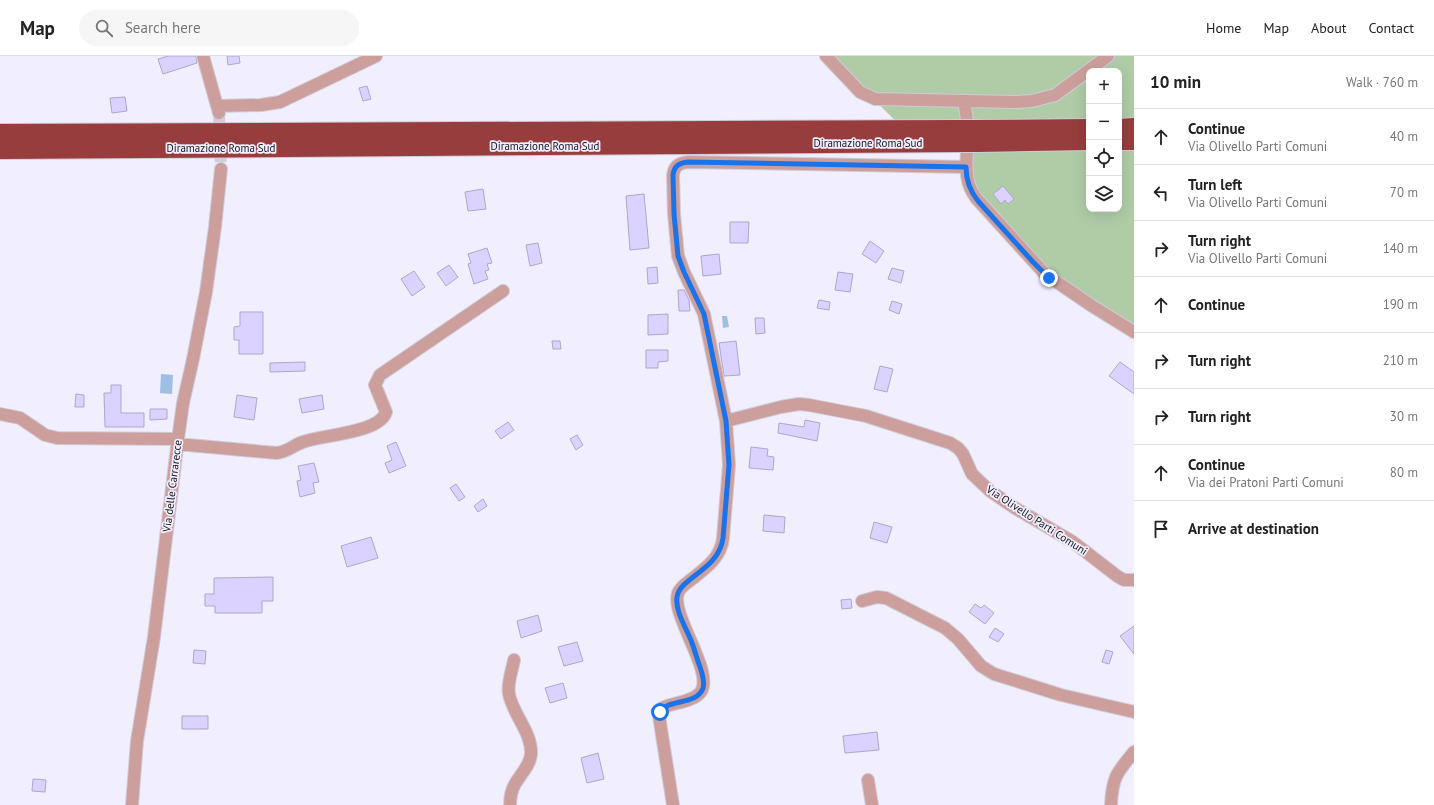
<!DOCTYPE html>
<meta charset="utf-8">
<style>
:root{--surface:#fff;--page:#f6f6f6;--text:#222;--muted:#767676;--line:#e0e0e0}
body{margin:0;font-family:"PT Sans",sans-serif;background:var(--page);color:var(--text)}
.controls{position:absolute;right:12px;top:12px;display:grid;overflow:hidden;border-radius:8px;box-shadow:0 4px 16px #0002}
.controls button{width:36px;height:36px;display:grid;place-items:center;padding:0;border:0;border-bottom:1px solid var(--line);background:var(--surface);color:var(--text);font:20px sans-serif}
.stop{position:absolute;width:12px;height:12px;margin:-9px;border:3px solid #1a73e8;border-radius:50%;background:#fff}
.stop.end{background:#1a73e8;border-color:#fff;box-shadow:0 1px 4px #0008}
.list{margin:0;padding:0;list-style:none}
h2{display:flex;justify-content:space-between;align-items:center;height:52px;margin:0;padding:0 16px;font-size:17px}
h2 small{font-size:13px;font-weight:400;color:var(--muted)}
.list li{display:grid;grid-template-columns:26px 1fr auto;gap:12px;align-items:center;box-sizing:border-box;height:56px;padding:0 16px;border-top:1px solid var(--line)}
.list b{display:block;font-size:15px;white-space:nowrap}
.list p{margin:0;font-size:13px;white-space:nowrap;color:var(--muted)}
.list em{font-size:13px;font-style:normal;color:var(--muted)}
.icon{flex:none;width:22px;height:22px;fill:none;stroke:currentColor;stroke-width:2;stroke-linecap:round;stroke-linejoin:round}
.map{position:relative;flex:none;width:1134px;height:749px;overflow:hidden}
header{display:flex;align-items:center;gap:24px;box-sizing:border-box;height:56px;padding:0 20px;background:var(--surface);border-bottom:1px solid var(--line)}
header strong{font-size:19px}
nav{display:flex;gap:22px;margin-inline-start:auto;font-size:14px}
.search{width:280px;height:36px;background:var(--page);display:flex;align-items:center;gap:10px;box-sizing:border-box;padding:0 14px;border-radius:22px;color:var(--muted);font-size:15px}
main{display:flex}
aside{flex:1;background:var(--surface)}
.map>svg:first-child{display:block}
.green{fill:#afcca7;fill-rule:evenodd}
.water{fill:#9dbfe2}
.building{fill:#dbd2ff;stroke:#ada7c9}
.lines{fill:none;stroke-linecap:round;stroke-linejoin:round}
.minor-tunnel{stroke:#d0cddc;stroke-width:12;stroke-dasharray:12 6;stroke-linecap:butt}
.minor-casing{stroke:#cecbda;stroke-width:14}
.highway-casing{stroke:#cecbda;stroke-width:20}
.minor{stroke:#cc9f9c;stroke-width:12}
.highway{stroke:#973d3d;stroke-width:18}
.highway-bridge-casing{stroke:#cecbda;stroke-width:20;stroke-linecap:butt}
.highway-bridge{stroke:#973d3d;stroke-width:18}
.route{stroke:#1a73e8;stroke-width:5}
.labels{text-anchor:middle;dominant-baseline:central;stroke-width:3.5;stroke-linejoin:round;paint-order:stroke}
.street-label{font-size:11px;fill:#161420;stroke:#f1eefd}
</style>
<header>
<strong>Map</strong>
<div class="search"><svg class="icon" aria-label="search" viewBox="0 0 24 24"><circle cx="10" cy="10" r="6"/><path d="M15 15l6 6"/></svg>Search here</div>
<nav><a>Home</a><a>Map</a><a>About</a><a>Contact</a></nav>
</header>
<main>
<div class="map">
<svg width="1134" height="749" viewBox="0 0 1134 749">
<rect width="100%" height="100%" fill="#f1eefd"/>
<!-- green -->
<path class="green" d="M830 0H1134V276L1058 228 978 145 960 87H918ZM1089 15H1119V153H1089Z"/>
<!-- water -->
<path class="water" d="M722 260H727L729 271 723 272Z
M161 318 173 319 172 338 160 337Z"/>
<!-- building -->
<path class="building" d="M168 0H196L197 7 163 18 158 3Z
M227 0H239L240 7 228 9Z
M367 30 371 43 363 45 359 32Z
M125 41 127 55 112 57 110 42Z
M1003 130 1014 143 1008 148 1005 144 1001 148 993 138Z
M483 133 486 153 468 155 465 136Z
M644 138 649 192 630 194 626 140Z
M730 166H749L748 187H730Z
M870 185 884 195 876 207 862 198Z
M538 187 542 207 530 210 526 189Z
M487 192 492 207 487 208 489 214 485 215 488 223 474 228 468 208 471 207 468 198Z
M719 198 721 218 703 220 701 200Z
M449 209 458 221 446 230 437 217Z
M657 211 658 227 648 228 647 212Z
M892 212 904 215 901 227 888 223Z
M414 215 425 231 412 240 401 223Z
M838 216 853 218 850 236 835 234Z
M678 234H684L689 244 690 255H679Z
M819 244 830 246 829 254 817 252Z
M892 245 902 248 899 258 889 254Z
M240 256H263V298H239V284H234V271L240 270Z
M668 258V278L648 279V259Z
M755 262H764L765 277 756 278Z
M552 285H560L561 293H553Z
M736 285 740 319 724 320 719 287Z
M646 294H668V305L658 306V312H646Z
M305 306V315L270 316V307Z
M1120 306 1134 316V338L1109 320Z
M880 310 893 313 887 336 874 333Z
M111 329H121V357H144V371H105L104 337H111Z
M76 338 84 339V351H75Z
M237 339 257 342 254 364 234 361Z
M322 339 324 353 302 357 299 343Z
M150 353H167V363L150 364Z
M805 364 820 367 817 385 778 377 779 367 804 371Z
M508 366 514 374 501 383 495 375Z
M577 379 583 389 576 394 570 383Z
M396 386 406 410 389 417 385 407 392 404 387 390Z
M751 391 768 393 767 400 774 401 773 414 749 412Z
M314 407 319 426 313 427 315 437 300 441 297 425 301 424 298 410Z
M456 428 465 441 459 445 450 432Z
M483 443 487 450 478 456 474 450Z
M764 459 785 461 784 477 763 475Z
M874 466 892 471 887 487 870 482Z
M371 481 378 502 347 511 341 490Z
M273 521V545H262V557H215V550H205V538H214V522Z
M851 543 852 552 842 553 841 544Z
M975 548 981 552 984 549 994 557 985 568 969 556Z
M538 559 542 575 521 582 517 565Z
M1134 570V598L1120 580Z
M995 572 1004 578 998 586 989 581Z
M577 586 583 605 564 610 558 591Z
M194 594 206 595 205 608 193 607Z
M1106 594 1113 596 1109 608 1102 606Z
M563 627 567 642 550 647 545 632Z
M182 660H208V673H182Z
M877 676 879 694 845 697 843 680Z
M598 697 604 723 587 727 581 702Z
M33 723 46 724 45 736 32 735Z"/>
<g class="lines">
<!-- minor-tunnel -->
<path class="minor-tunnel" d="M219 58 221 113"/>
<defs>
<path id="minor" d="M203 0 219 57
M826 0 860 36 875 43 1014 46 1032 45 1055 39 1108 0
M964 45C967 59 968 74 967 88 967 109 963 124 976 142L1045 218 1092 250 1134 276
M217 50 261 49 280 46 376 0
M0 358 20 362 45 379 57 382 178 383
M726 365 704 258 684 216 678 200 674 158 673 119C674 110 679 107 688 106L966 111
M177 388 277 397C287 396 294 389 303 386 321 379 380 377 386 356L375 329 380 319 503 235
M862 545 877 541 886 542 945 572 958 583 981 610 994 618 1061 639 1134 656
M868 724 872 749
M132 749 137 685 154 581 178 383 183 347 193 303 206 236 215 171 221 113
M510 749C510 742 511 735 515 728 520 719 530 710 531 698 532 676 513 659 509 638 507 627 512 615 514 604
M673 749 659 660 662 652C674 646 689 647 699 638 718 620 670 560 678 537 680 532 684 529 688 526 703 514 721 503 723 482L729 409 726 365 781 351 799 348 809 349 866 360 950 387 958 392 963 398 972 418 990 435 1015 452 1073 486 1117 520 1124 524H1134
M1111 749C1112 722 1117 716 1134 696"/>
<path id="highway" d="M1119 72 1134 71
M976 73 1089 72
M0 77 960 73
M1119 85H1134
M977 87 1089 85
M0 94 960 87"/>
</defs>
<!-- minor casing -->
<use href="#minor" class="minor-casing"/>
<!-- highway casing -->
<use href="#highway" class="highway-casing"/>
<!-- minor -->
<use href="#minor" class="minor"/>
<!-- highway -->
<use href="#highway" class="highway"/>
<defs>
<path id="highway-bridge" d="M960 73H976
M960 87H977"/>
</defs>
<!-- highway-bridge casing -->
<use href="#highway-bridge" class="highway-bridge-casing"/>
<!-- highway-bridge -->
<use href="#highway-bridge" class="highway-bridge"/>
</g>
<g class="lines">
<!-- route -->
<path class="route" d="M660 656C668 642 697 650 703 632 705 625 702 617 700 611 697 603 695 595 692 587 687 573 675 556 677 541 680 521 719 514 723 482L729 409 726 365 704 258 684 216 678 200 674 158 673 119C674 110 679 107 688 106L966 111C966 124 970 135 978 145L1033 206 1049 222"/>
</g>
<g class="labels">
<!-- street labels -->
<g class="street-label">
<text x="868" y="87">Diramazione Roma Sud</text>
<text x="545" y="90">Diramazione Roma Sud</text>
<text x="221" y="92">Diramazione Roma Sud</text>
<text transform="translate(172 430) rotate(-83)">Via delle Carrarecce</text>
<text transform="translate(1037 464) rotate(33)">Via Olivello Parti Comuni</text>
</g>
</g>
</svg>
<div class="controls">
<button>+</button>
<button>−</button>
<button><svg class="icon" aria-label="locate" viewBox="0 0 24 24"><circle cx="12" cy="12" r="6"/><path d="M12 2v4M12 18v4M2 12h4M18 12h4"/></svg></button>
<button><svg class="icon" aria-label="layers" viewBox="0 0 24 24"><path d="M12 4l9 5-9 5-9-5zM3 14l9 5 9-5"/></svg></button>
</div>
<div class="stop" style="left:660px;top:656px"></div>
<div class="stop end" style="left:1049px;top:222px"></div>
</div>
<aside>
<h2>10 min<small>Walk · 760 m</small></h2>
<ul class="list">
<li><svg class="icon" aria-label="ahead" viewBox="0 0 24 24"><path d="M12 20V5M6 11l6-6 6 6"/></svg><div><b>Continue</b><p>Via Olivello Parti Comuni</p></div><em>40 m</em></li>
<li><svg class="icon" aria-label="left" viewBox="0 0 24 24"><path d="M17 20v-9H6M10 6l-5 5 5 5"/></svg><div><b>Turn left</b><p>Via Olivello Parti Comuni</p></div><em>70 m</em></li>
<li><svg class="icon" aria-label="right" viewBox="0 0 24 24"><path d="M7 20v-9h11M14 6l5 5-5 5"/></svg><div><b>Turn right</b><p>Via Olivello Parti Comuni</p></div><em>140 m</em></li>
<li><svg class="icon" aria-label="ahead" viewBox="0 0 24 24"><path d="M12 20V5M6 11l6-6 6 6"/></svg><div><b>Continue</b></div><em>190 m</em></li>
<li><svg class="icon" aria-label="right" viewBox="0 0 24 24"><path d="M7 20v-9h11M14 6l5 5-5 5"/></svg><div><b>Turn right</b></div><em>210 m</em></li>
<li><svg class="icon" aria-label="right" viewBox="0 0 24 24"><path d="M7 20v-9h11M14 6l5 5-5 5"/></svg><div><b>Turn right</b></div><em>30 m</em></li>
<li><svg class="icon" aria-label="ahead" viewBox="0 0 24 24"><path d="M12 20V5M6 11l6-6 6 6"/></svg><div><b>Continue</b><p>Via dei Pratoni Parti Comuni</p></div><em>80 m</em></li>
<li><svg class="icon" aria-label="arrive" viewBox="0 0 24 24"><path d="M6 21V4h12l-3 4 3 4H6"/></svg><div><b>Arrive at destination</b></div></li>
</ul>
</aside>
</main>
